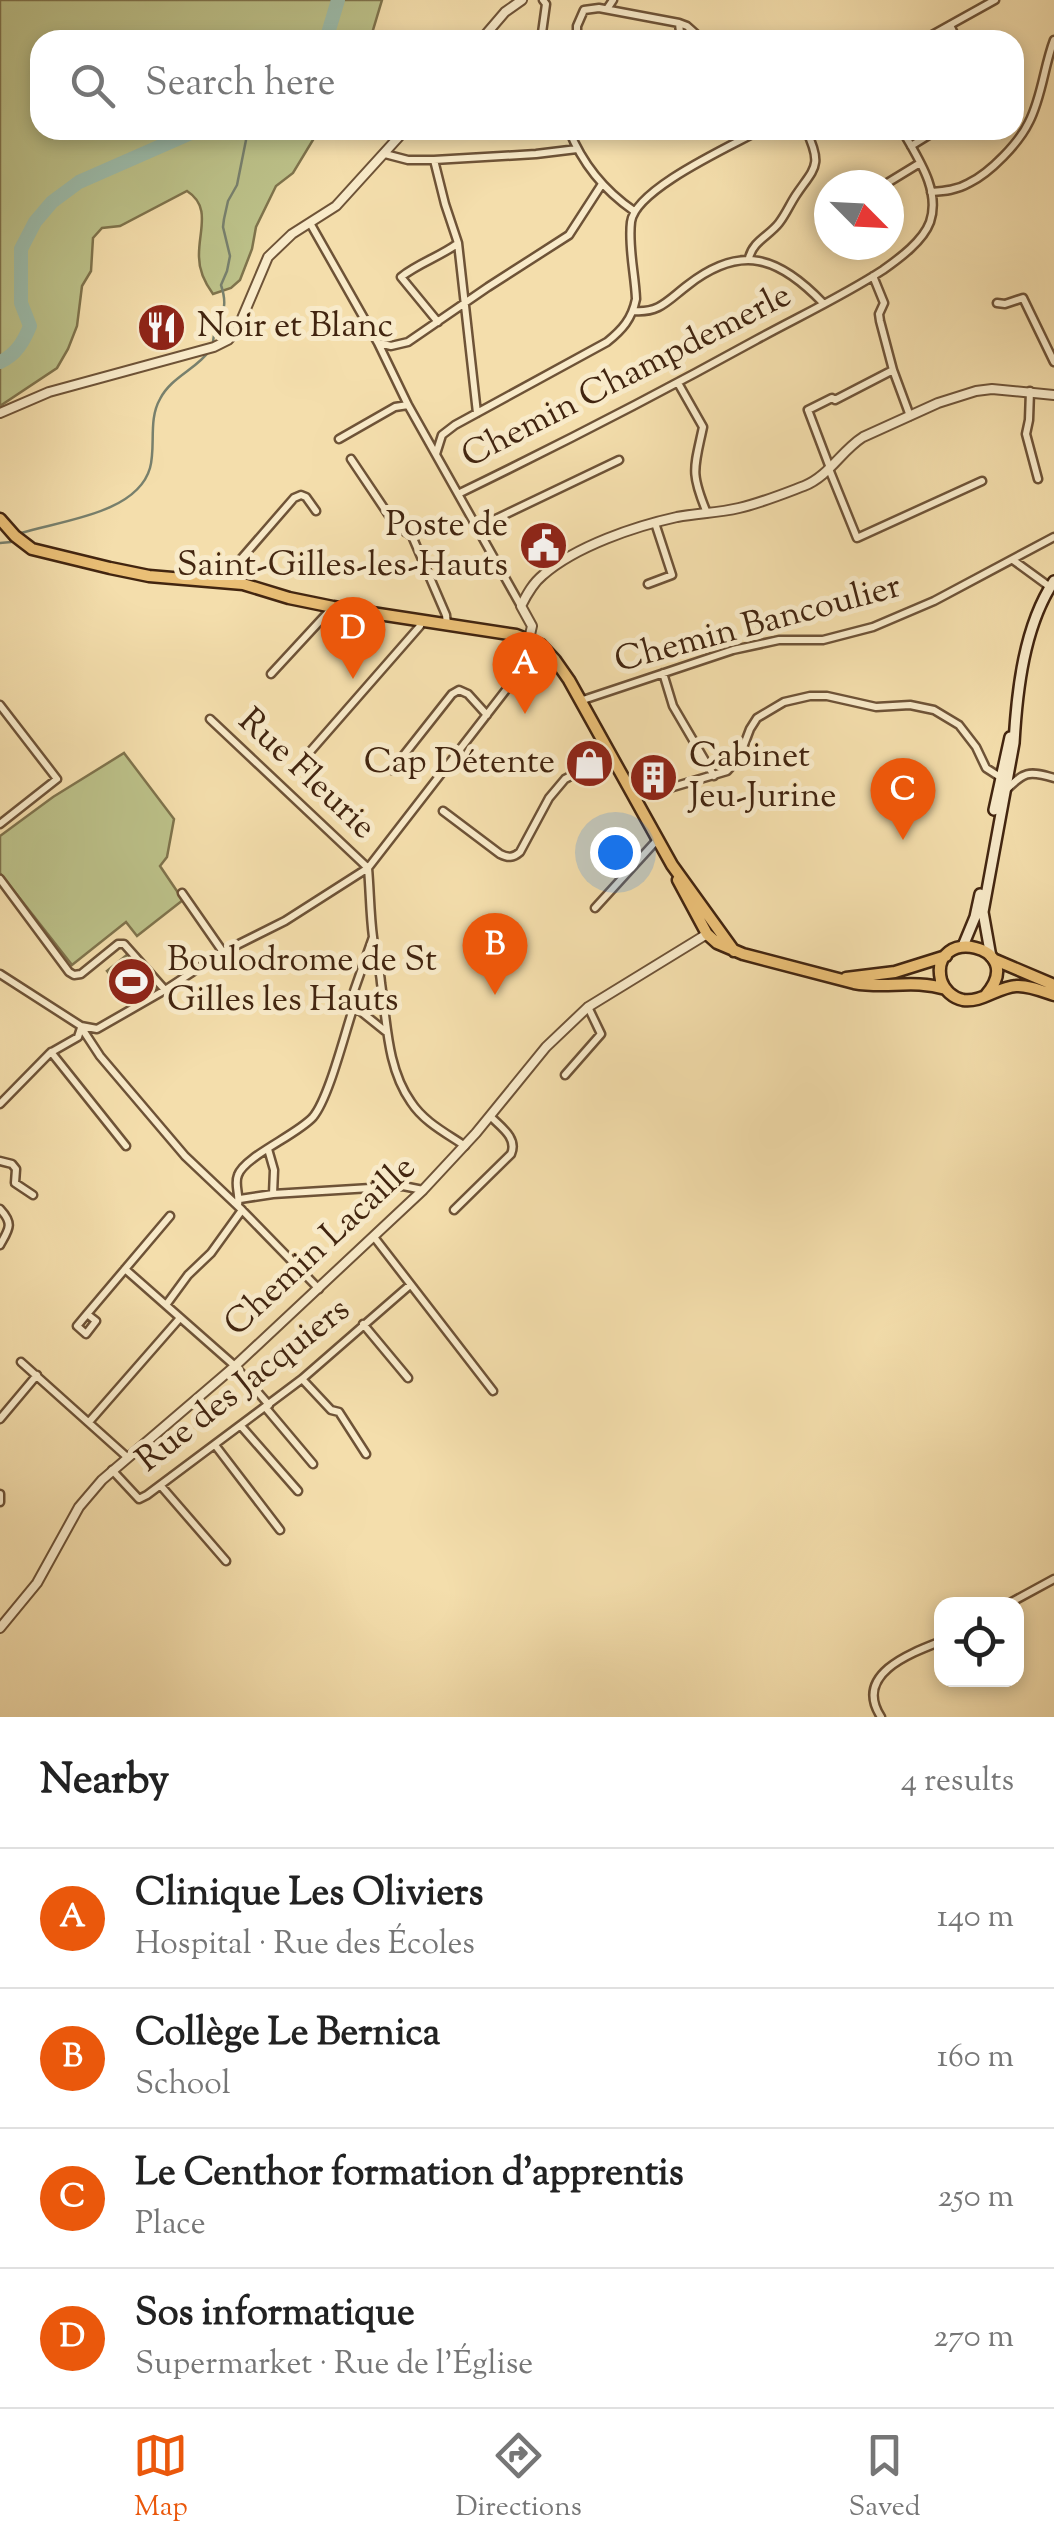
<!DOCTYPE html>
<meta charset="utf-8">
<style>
:root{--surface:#fff;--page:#f2f2f2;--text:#222;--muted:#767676;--line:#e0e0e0;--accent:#ea580c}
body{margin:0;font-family:"Sorts Mill Goudy",serif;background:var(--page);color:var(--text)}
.controls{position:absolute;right:30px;bottom:30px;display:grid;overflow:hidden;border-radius:20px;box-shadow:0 5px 15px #0003}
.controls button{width:90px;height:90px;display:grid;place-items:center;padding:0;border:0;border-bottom:2px solid var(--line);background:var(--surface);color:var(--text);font:50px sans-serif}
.compass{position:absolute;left:814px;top:170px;width:90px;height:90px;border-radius:50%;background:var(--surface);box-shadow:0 5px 15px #0003;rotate:114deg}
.you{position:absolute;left:615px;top:852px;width:35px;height:35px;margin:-25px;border:8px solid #fff;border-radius:50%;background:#1a73e8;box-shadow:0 0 0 15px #1a73e833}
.badge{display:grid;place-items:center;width:65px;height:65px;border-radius:50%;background:var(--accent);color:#fff;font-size:32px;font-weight:700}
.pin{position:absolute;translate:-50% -82px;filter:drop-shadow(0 2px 5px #0008)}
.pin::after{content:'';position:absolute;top:52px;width:35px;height:30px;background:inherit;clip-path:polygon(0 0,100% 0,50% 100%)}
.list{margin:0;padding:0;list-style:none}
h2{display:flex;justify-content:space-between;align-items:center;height:130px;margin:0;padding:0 40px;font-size:42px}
h2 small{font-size:32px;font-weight:400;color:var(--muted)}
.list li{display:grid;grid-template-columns:65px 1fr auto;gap:30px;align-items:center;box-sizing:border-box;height:140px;padding:0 40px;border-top:2px solid var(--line)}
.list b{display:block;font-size:38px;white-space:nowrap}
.list p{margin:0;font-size:32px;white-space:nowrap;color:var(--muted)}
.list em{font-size:32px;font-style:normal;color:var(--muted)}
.icon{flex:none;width:55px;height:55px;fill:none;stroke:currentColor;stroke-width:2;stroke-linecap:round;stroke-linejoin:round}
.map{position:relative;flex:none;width:1054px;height:1717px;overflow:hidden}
.search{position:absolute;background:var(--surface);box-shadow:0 5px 15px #0003;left:30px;right:30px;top:30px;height:110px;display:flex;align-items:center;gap:25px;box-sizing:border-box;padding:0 35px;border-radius:30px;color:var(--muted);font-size:38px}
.sheet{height:690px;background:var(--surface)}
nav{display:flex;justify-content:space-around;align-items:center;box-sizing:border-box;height:140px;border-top:2px solid var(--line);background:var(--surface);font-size:28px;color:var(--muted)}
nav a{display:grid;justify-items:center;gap:5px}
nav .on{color:var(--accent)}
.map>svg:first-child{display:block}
.green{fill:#bcc189;stroke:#7f734c;stroke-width:2.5}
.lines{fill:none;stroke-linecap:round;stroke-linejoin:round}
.stream{stroke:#78806d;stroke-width:2.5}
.river{stroke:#9cbcab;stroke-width:14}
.minor-casing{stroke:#6e5337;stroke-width:11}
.tertiary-casing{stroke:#6e5337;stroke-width:12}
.secondary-casing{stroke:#422510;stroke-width:14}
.primary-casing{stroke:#422510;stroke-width:15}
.minor{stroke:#f8eac9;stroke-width:6}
.tertiary{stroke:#f8eac9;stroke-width:8}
.secondary{stroke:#f8eac9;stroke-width:9}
.primary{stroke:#eabf76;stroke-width:10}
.labels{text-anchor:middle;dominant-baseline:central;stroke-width:10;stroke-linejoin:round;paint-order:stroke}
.poi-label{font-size:35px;fill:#422510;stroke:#f8eac9;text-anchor:start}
.street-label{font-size:35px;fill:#422510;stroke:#f8eac9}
</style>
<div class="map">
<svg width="1054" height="1717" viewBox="0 0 1054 1717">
<rect width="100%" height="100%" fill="#f4deac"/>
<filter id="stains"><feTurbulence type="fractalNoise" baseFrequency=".002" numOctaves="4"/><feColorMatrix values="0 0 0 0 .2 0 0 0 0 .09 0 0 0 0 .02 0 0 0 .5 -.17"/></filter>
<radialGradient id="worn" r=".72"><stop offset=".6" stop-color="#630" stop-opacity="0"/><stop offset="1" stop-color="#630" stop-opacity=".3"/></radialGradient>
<!-- green -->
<path class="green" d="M0 0H382L370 40H40V130H319L293 173 276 186 256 227 252 249 240 280 231 288 213 294C205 283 199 271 199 257 198 232 212 207 187 191L120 226 102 228 93 238 91 271 82 286 77 326 68 349 57 368 0 406Z
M124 753 174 819 167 857 160 866 183 900 137 936 126 922 72 965 0 873V836L53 797Z
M128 954 157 990 135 1005 107 971Z"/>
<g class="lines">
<!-- stream -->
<path class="stream" d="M213 342C215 316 231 315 221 285L227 271 230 256 223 227 224 219 228 201 237 185 247 135 244 130
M21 533C59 521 137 514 150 468 156 446 148 420 160 399 171 377 197 369 210 350
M0 543 11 542"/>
<!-- river -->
<path class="river" d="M326 40 338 0
M0 362C16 355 24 341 30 326L21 303V249L35 222 52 202 79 182 193 132 204 130"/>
<defs>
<path id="minor" d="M607 9 613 0
M950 25 957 40
M541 40 546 4 543 0
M577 40V26L584 10 599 8 679 23 687 26 696 34
M667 40 680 32 679 24
M923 40 995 0
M569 130C582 163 605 191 634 211
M911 146 937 130
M385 154 408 160H434L536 154 577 149
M434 160 445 204 458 243 477 413
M884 185 920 163
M931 192C945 191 957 190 969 183 990 173 1019 143 1029 122 1042 97 1044 66 1054 40
M310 223 378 343 408 405 521 606
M749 258C753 241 769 236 779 223 786 214 790 204 796 195 815 167 823 166 806 130
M873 276 884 303 879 314 880 321 893 370 910 416
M997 303 1005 304 1023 298 1054 362
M634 311C660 313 668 300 688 285 741 244 778 256 823 303
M438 322 401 277C419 263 439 257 457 244
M379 343 391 346 408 342 488 287 569 235 602 184
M678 383 703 427C694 469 690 472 707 513
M1030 391 1029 420 1026 434 1038 479
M339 439 395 407 408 405
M436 454 442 435 455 425 607 342C622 330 632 319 636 299 635 274 628 247 631 222 635 189 731 146 760 130
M351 459 396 526 412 536 446 615 447 624
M830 468 808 410 832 398 835 400 893 370
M829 469 857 538 982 481
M458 494C559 445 658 394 756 340 798 317 843 296 883 270 900 258 923 241 930 222 941 190 917 157 902 130
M477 528 619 460
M1013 560 1050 587
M221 582 294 498 301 495 306 497 316 511
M648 584 672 575 655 523
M663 673 673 706 714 776
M271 674 332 608
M580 701 733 650 779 640H823L873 627 934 601 1054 537
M0 705 57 779 0 824
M210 719 368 868
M301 762 420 626 422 620
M392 770 452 694 459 690 468 694 487 715
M1005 791C1024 772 1028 770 1054 778
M636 798 727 771 739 758 750 729 757 718 784 702 810 696H827L876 707 910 705 934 710 959 725 976 747 986 768 1000 777
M443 811 500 854C508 858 513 858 520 852L549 798 565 779 611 755
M368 868C370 891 370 914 373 937 375 953 380 968 381 983 387 1023 387 1068 411 1102 424 1122 446 1133 465 1146
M0 879 69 972 74 975 81 974 118 944H124L165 990
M182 893 223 952
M595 908 657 840
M0 974 81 1026 97 1029 165 990 223 952 285 921 368 868 540 646
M354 1006 385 1031
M81 1027 100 1056 185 1156 242 1210 319 1289
M51 1052 126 1146
M565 1075 601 1034 588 1007
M0 1104 50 1053 78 1037 81 1028
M268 1149 274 1170 273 1194
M0 1161 12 1164 16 1169 15 1183 33 1195
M240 1199 273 1194 403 1186 423 1190
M238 1205C240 1194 234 1185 238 1175 245 1156 297 1135 313 1117 329 1098 345 1032 354 1006V991L373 937
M0 1209C14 1224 9 1229 0 1245
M454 1210 511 1154C518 1138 501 1127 490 1116
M374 1237 493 1391
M125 1269 235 1366 269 1405
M166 1305 188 1275 211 1253 242 1210
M87 1314 96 1321 86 1334 77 1326 87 1314 170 1216
M363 1324 408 1378
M21 1362 127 1457
M302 1379 331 1410 339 1412 366 1454
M265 1407 313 1464
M0 1419 37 1375
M89 1422 180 1318
M241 1426 298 1491
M215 1445 280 1530
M112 1470 139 1499 147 1495 302 1379 410 1285
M161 1486 226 1561
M0 1494V1502
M1008 1604 1054 1579
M881 1717C853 1674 911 1653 942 1641"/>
<path id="tertiary" d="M481 40 505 12 522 0
M0 413 49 392 214 347 228 340 237 330 268 257 292 234 336 206 405 130
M529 639 532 626 521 606C527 594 533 583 543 575 576 546 636 526 677 517 698 513 718 513 739 508 761 503 783 494 804 486 829 476 841 451 863 437L938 403 976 391 992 389 1054 395
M0 1628 37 1583 79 1507 102 1480 235 1366 423 1190 476 1133 546 1047 588 1007 707 934"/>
<path id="secondary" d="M994 810 1010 737
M963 946 975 917 980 894
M991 957 983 912 1014 743C1017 690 1024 626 1054 581"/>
<path id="primary" d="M0 519 15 536 32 549 110 568 149 576 243 584 289 598 333 607 516 635 541 645 555 660 569 680 672 865 734 951
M678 880 707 934 717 943 743 954 854 983C887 989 912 979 946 989
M993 959 1054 985
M846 978 895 972 946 956
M986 995C1030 944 928 925 941 980 944 990 953 998 963 1000 981 1003 998 987 1016 986 1028 985 1042 991 1054 995"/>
</defs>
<!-- minor casing -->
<use href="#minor" class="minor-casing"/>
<!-- tertiary casing -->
<use href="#tertiary" class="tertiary-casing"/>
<!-- secondary casing -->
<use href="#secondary" class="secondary-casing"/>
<!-- primary casing -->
<use href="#primary" class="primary-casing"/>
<!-- minor -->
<use href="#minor" class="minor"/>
<!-- tertiary -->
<use href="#tertiary" class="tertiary"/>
<!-- secondary -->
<use href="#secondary" class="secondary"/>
<!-- primary -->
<use href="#primary" class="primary"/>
</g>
<!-- icons -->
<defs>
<symbol id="restaurant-disc" viewBox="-11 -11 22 22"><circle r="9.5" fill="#8f2418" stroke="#f8eac9"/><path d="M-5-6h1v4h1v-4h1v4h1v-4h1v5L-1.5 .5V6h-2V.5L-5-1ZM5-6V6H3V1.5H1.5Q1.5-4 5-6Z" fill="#fff"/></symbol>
<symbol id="civic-disc" viewBox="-11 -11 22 22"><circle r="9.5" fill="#8f2418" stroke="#f8eac9"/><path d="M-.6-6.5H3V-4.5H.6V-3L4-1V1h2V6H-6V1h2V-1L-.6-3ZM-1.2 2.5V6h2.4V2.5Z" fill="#fff"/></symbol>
<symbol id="shop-disc" viewBox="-11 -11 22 22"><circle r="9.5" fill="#8f2418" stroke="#f8eac9"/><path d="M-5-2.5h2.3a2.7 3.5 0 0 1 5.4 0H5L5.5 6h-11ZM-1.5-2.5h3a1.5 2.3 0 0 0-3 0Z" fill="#fff"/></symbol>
<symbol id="building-disc" viewBox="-11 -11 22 22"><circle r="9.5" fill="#8f2418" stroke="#f8eac9"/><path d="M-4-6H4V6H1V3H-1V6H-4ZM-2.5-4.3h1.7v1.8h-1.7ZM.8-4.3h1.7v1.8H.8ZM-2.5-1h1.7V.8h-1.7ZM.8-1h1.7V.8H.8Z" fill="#fff"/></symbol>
<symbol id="stadium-disc" viewBox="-11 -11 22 22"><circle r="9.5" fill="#8f2418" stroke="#f8eac9"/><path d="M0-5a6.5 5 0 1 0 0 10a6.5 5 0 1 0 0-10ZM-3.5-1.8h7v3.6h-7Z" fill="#fff"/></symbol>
</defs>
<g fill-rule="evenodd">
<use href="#restaurant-disc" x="134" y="300" width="55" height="55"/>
<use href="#civic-disc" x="516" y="518" width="55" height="55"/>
<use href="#shop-disc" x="562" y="736" width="55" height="55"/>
<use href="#building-disc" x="626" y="750" width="55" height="55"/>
<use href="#stadium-disc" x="104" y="954" width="55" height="55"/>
</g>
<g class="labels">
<!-- poi labels -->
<g class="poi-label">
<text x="197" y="327">Noir et Blanc</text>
<text x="508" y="526" text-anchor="end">Poste de<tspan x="508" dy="40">Saint-Gilles-les-Hauts</tspan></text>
<text x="689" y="757">Cabinet<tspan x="689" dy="40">Jeu-Jurine</tspan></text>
<text x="555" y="763" text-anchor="end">Cap Détente</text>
<text x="167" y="961">Boulodrome de St<tspan x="167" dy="40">Gilles les Hauts</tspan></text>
</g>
<!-- street labels -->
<g class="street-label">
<text transform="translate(627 377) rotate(-27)">Chemin Champdemerle</text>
<text transform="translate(758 625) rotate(-15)">Chemin Bancoulier</text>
<text transform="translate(306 775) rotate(43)">Rue Fleurie</text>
<text transform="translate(321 1247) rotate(-43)">Chemin Lacaille</text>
<text transform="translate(244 1386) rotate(-38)">Rue des Jacquiers</text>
</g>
</g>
<rect width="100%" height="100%" filter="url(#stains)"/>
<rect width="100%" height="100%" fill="url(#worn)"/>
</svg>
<div class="controls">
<button><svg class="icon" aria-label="locate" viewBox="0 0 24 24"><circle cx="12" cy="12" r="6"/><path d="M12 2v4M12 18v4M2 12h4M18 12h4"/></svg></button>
</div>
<svg class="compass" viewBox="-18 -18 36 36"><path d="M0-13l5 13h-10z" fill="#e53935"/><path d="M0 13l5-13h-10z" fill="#767676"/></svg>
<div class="you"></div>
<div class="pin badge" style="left:525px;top:714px">A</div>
<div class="pin badge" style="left:495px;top:995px">B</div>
<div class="pin badge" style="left:903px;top:840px">C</div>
<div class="pin badge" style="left:353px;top:679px">D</div>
<div class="search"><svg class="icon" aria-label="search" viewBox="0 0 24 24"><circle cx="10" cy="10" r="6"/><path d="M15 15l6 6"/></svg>Search here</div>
</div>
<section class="sheet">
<h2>Nearby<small>4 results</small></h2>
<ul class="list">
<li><span class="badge">A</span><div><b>Clinique Les Oliviers</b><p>Hospital · Rue des Écoles</p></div><em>140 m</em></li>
<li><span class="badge">B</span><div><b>Collège Le Bernica</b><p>School</p></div><em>160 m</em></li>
<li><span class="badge">C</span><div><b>Le Centhor formation d'apprentis</b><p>Place</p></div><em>250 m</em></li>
<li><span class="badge">D</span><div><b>Sos informatique</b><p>Supermarket · Rue de l'Église</p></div><em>270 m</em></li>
</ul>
</section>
<nav>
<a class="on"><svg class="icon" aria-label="map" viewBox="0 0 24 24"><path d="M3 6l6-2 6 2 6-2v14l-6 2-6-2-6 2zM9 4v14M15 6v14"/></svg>Map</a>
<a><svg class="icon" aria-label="directions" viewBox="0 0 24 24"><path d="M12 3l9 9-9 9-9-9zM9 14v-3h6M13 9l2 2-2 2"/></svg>Directions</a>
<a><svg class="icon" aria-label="saved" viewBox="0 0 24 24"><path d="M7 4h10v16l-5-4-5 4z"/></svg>Saved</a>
</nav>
